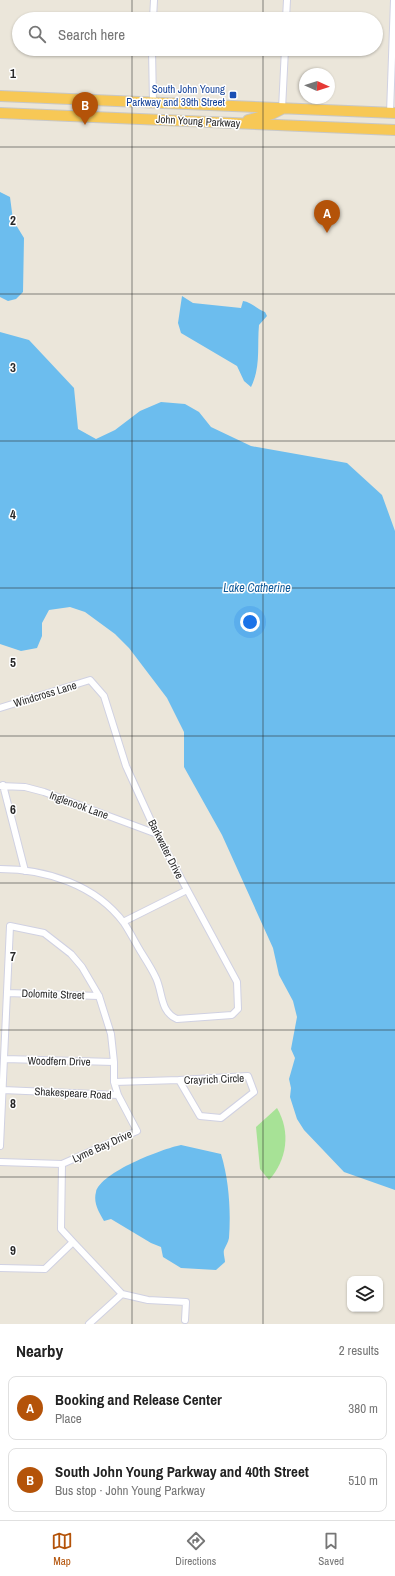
<!DOCTYPE html>
<meta charset="utf-8">
<style>
:root{--surface:#fff;--page:#f6f6f6;--text:#222;--muted:#767676;--line:#e0e0e0;--accent:#b45309}
body{margin:0;font-family:"Archivo Narrow",sans-serif;background:var(--page);color:var(--text)}
.controls{position:absolute;right:12px;bottom:12px;display:grid;overflow:hidden;border-radius:8px;box-shadow:0 1px 3px #0004}
.controls button{width:36px;height:36px;display:grid;place-items:center;padding:0;border:0;border-bottom:1px solid var(--line);background:var(--surface);color:var(--text);font:20px sans-serif}
.compass{position:absolute;left:299px;top:68px;width:36px;height:36px;border-radius:50%;background:var(--surface);box-shadow:0 1px 3px #0004;rotate:93deg}
.you{position:absolute;left:250px;top:622px;width:14px;height:14px;margin:-10px;border:3px solid #fff;border-radius:50%;background:#1a73e8;box-shadow:0 0 0 6px #1a73e833}
.badge{display:grid;place-items:center;width:26px;height:26px;border-radius:50%;background:var(--accent);color:#fff;font-size:13px;font-weight:700}
.pin{position:absolute;translate:-50% -33px;filter:drop-shadow(0 1px 2px #0008)}
.pin::after{content:'';position:absolute;top:21px;width:14px;height:12px;background:inherit;clip-path:polygon(0 0,100% 0,50% 100%)}
.list{margin:0;padding:0;list-style:none}
h2{display:flex;justify-content:space-between;align-items:center;height:52px;margin:0;padding:0 16px;font-size:17px}
h2 small{font-size:13px;font-weight:400;color:var(--muted)}
.list li{display:grid;grid-template-columns:26px 1fr auto;gap:12px;align-items:center;box-sizing:border-box;height:64px;margin:0 8px 8px;padding:0 8px;border:1px solid var(--line);border-radius:8px}
.list b{display:block;font-size:15px;white-space:nowrap}
.list p{margin:0;font-size:13px;white-space:nowrap;color:var(--muted)}
.list em{font-size:13px;font-style:normal;color:var(--muted)}
.icon{flex:none;width:22px;height:22px;fill:none;stroke:currentColor;stroke-width:2;stroke-linecap:round;stroke-linejoin:round}
.map{position:relative;flex:none;width:395px;height:1324px;overflow:hidden}
.search{position:absolute;background:var(--surface);box-shadow:0 1px 3px #0004;left:12px;right:12px;top:12px;height:44px;display:flex;align-items:center;gap:10px;box-sizing:border-box;padding:0 14px;border-radius:22px;color:var(--muted);font-size:15px}
.sheet{height:196px;background:var(--surface)}
nav{display:flex;justify-content:space-around;align-items:center;box-sizing:border-box;height:56px;border-top:1px solid var(--line);background:var(--surface);font-size:11px;color:var(--muted)}
nav a{display:grid;justify-items:center;gap:2px}
nav .on{color:var(--accent)}
.map>svg:first-child{display:block}
.green{fill:#a7e296}
.water{fill:#6cbdee}
.lines{fill:none;stroke-linecap:round;stroke-linejoin:round}
.minor-casing{stroke:#d0d1e2;stroke-width:8}
.trunk-casing{stroke:#c7c7c7;stroke-width:12}
.minor{stroke:#fff;stroke-width:6}
.trunk{stroke:#f7c856;stroke-width:10}
.grid{fill:none;stroke:#292929;stroke-width:1;stroke-opacity:0.55}
.transit-dot{fill:#1a4fb4;stroke:#fff;stroke-width:1.5}
.labels{text-anchor:middle;dominant-baseline:central;stroke-width:3;stroke-linejoin:round;paint-order:stroke}
.transit-label{font-size:11px;fill:#164399;stroke:#fff;text-anchor:end}
.street-label{font-size:11px;fill:#292929;stroke:#fff}
.water-label{font-size:12px;font-style:italic;fill:#0d5898;stroke:#fff}
.grid-label{font-size:13px;text-anchor:middle;font-weight:bold;fill:#292929;stroke:#fff;stroke-width:3;stroke-linejoin:round;paint-order:stroke}
</style>
<div class="map">
<svg width="395" height="1324" viewBox="0 0 395 1324">
<rect width="100%" height="100%" fill="#ebe6da"/>
<!-- green -->
<path class="green" d="M277 1108C291 1132 287 1160 269 1180L260 1169 256 1127Z"/>
<!-- water -->
<path class="water" d="M0 192 10 197 13 220 24 238 23 292 16 299 8 301 0 297Z
M182 296 193 303 241 308 243 301C251 302 257 309 265 312L267 316 259 325C257 347 261 367 251 387L244 381 237 366 181 333 178 323Z
M0 332 29 340 74 388 78 429 96 439 115 430 140 411 161 402 185 404 199 412 211 427 251 446 347 463 382 495 395 531V1190L344 1172 304 1130 297 1119 290 1097 291 1088 289 1079 295 1058 291 1049 297 1017 293 1001 279 975 273 948 222 835 184 767V732L167 698 129 648 115 634 85 612 70 607 49 610 42 623V636L37 648 21 651 0 644Z
M181 1145 221 1154C229 1180 231 1211 229 1238 228 1243 226 1245 224 1250 223 1253 225 1259 225 1262L216 1270 181 1268 163 1257 161 1247 151 1243 111 1219 104 1221C99 1212 93 1203 96 1192 101 1172 162 1149 181 1145Z"/>
<g class="lines">
<defs>
<path id="minor" d="M153 19 154 0
M286 19 287 0
M152 49 153 103
M282 109 285 49
M390 113 394 0
M0 708 90 680 104 696 126 766 157 834 237 982 238 1009 232 1015 177 1019C160 1012 163 993 156 978 152 969 146 960 141 952 135 942 130 932 124 923 96 885 46 869 0 869
M3 785 25 871
M0 786 25 787 44 792 157 834
M123 922 187 890
M7 993 99 996
M5 1059 114 1062
M248 1076 254 1092 221 1118 200 1116 179 1080Z
M114 1082 179 1080
M3 1090 118 1095
M0 1146 10 926 44 933 71 954 82 967 99 996 111 1034 114 1062V1082L118 1095 137 1131 62 1164 0 1162
M73 1242 122 1294 148 1300 186 1302 185 1320
M0 1268 45 1269 73 1242 61 1229 62 1164
M89 1324 122 1294"/>
<path id="trunk" d="M0 96 395 113
M0 113 395 130
M248 120 272 114 282 109"/>
</defs>
<!-- minor casing -->
<use href="#minor" class="minor-casing"/>
<!-- trunk casing -->
<use href="#trunk" class="trunk-casing"/>
<!-- minor -->
<use href="#minor" class="minor"/>
<!-- trunk -->
<use href="#trunk" class="trunk"/>
</g>
<!-- grid -->
<path class="grid" d="M132 0V19M263 0V19M132 49V1324M263 49V1324M0 147H395M0 294H395M0 441H395M0 588H395M0 736H395M0 883H395M0 1030H395M0 1177H395"/>
<!-- markers -->
<rect class="transit-dot" x="229" y="91" width="8" height="8" rx="2"/>
<g class="labels">
<!-- transit labels -->
<g class="transit-label">
<text x="225" y="89">South John Young<tspan x="225" dy="13">Parkway and 39th Street</tspan></text>
</g>
<!-- street labels -->
<g class="street-label">
<text transform="translate(198 121) rotate(3)">John Young Parkway</text>
<text transform="translate(45 694) rotate(-17)">Windcross Lane</text>
<text transform="translate(79 805) rotate(20)">Inglenook Lane</text>
<text transform="translate(166 849) rotate(63)">Barkwater Drive</text>
<text transform="translate(53 994) rotate(2)">Dolomite Street</text>
<text transform="translate(59 1061) rotate(1)">Woodfern Drive</text>
<text transform="translate(214 1079) rotate(-2)">Crayrich Circle</text>
<text transform="translate(73 1093) rotate(3)">Shakespeare Road</text>
<text transform="translate(102 1146) rotate(-24)">Lyme Bay Drive</text>
</g>
<!-- water labels -->
<g class="water-label">
<text x="257" y="588">Lake Catherine</text>
</g>
</g>
<g class="grid-label">
<text x="13" y="78">1</text>
<text x="13" y="225">2</text>
<text x="13" y="372">3</text>
<text x="13" y="519">4</text>
<text x="13" y="667">5</text>
<text x="13" y="814">6</text>
<text x="13" y="961">7</text>
<text x="13" y="1108">8</text>
<text x="13" y="1255">9</text>
</g>
</svg>
<div class="controls">
<button><svg class="icon" aria-label="layers" viewBox="0 0 24 24"><path d="M12 4l9 5-9 5-9-5zM3 14l9 5 9-5"/></svg></button>
</div>
<svg class="compass" viewBox="-18 -18 36 36"><path d="M0-13l5 13h-10z" fill="#e53935"/><path d="M0 13l5-13h-10z" fill="#767676"/></svg>
<div class="you"></div>
<div class="pin badge" style="left:327px;top:233px">A</div>
<div class="pin badge" style="left:85px;top:125px">B</div>
<div class="search"><svg class="icon" aria-label="search" viewBox="0 0 24 24"><circle cx="10" cy="10" r="6"/><path d="M15 15l6 6"/></svg>Search here</div>
</div>
<section class="sheet">
<h2>Nearby<small>2 results</small></h2>
<ul class="list">
<li><span class="badge">A</span><div><b>Booking and Release Center</b><p>Place</p></div><em>380 m</em></li>
<li><span class="badge">B</span><div><b>South John Young Parkway and 40th Street</b><p>Bus stop · John Young Parkway</p></div><em>510 m</em></li>
</ul>
</section>
<nav>
<a class="on"><svg class="icon" aria-label="map" viewBox="0 0 24 24"><path d="M3 6l6-2 6 2 6-2v14l-6 2-6-2-6 2zM9 4v14M15 6v14"/></svg>Map</a>
<a><svg class="icon" aria-label="directions" viewBox="0 0 24 24"><path d="M12 3l9 9-9 9-9-9zM9 14v-3h6M13 9l2 2-2 2"/></svg>Directions</a>
<a><svg class="icon" aria-label="saved" viewBox="0 0 24 24"><path d="M7 4h10v16l-5-4-5 4z"/></svg>Saved</a>
</nav>
